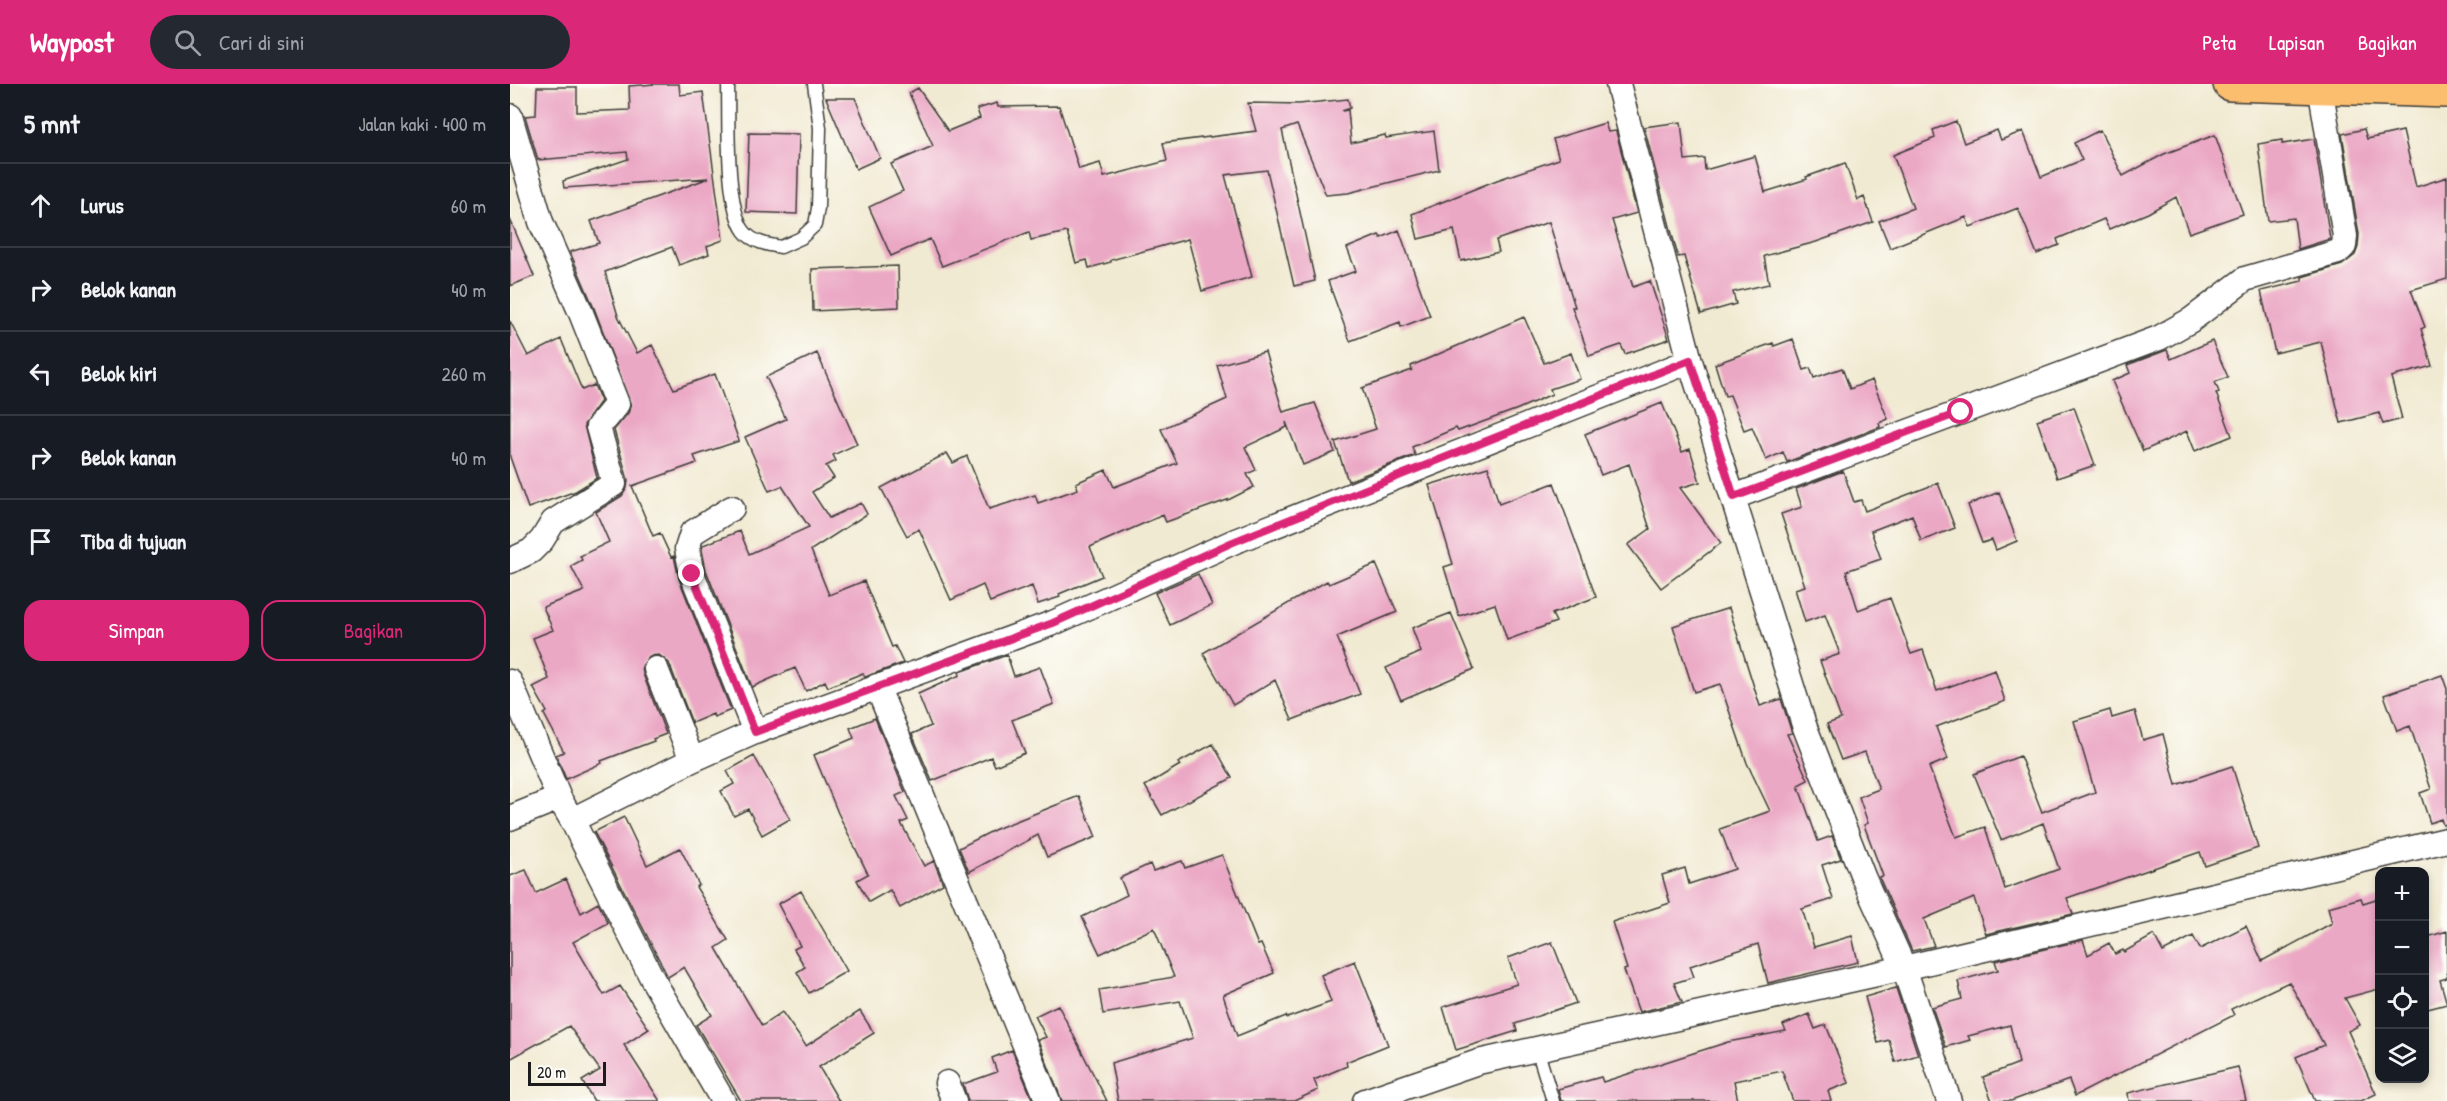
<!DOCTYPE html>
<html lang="id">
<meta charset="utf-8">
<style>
:root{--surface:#171b24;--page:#242831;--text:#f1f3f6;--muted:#9ea1a6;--line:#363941;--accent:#db2777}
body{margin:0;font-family:"Patrick Hand",sans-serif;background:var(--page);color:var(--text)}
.controls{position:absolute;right:18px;bottom:18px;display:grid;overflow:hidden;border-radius:12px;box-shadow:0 3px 9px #0003}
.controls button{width:54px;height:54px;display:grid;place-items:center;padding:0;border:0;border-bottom:2px solid var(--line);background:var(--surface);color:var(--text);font:30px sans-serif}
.scale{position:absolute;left:18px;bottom:15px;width:78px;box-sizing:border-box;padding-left:6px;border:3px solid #1c1c1c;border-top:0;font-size:16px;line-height:21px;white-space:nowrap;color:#1c1c1c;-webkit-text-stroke:4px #fdfcf7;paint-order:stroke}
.stop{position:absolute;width:18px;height:18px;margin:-14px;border:4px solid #db2777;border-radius:50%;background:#fff}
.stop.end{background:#db2777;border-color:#fff;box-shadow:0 2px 6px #0008}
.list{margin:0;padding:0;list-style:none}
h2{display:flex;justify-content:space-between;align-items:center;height:78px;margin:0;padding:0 24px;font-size:26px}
h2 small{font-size:20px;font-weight:400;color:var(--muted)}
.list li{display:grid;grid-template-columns:39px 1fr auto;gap:18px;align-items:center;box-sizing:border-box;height:84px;padding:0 24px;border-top:2px solid var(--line)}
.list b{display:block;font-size:22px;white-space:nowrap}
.list em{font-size:20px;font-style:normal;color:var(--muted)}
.actions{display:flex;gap:12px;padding:18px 24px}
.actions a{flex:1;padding:14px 0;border:2px solid var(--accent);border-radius:18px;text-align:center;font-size:21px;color:var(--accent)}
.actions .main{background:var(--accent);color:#fff}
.icon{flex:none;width:33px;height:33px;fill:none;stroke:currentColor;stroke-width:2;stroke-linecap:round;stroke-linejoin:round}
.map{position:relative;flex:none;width:1937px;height:1017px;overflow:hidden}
header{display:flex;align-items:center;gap:36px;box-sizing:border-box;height:84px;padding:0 30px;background:var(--accent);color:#fff}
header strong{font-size:28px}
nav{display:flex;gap:33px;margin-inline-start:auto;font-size:21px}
.search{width:420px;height:54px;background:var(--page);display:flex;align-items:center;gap:15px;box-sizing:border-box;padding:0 21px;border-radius:33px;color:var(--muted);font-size:22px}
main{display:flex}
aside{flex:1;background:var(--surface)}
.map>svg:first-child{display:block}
.building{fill:#eba8c5}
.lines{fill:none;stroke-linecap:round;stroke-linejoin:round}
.service-casing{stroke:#3c3b37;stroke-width:15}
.minor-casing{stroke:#3c3b37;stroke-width:27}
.trunk-casing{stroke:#3c3b37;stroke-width:36}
.service{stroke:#fff;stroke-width:12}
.minor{stroke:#fff;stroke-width:24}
.trunk{stroke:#fbbe6e;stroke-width:33}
.route{stroke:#db2777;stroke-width:8}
</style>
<header>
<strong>Waypost</strong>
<div class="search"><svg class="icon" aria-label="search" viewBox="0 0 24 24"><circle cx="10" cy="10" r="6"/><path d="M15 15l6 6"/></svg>Cari di sini</div>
<nav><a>Peta</a><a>Lapisan</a><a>Bagikan</a></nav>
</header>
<main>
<aside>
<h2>5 mnt<small>Jalan kaki · 400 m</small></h2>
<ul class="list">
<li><svg class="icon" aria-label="ahead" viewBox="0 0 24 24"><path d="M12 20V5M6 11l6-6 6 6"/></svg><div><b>Lurus</b></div><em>60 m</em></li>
<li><svg class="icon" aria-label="right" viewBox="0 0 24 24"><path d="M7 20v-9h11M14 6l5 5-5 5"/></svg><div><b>Belok kanan</b></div><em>40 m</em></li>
<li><svg class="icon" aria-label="left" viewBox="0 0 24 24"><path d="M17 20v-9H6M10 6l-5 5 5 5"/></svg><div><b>Belok kiri</b></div><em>260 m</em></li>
<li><svg class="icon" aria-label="right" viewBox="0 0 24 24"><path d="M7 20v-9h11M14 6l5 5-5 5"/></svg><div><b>Belok kanan</b></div><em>40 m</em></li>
<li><svg class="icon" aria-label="arrive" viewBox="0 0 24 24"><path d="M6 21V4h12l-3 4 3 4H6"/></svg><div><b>Tiba di tujuan</b></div></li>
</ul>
<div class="actions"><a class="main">Simpan</a><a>Bagikan</a></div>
</aside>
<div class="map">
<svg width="1937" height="1017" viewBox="0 0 1937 1017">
<rect width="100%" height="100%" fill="#fdfcf7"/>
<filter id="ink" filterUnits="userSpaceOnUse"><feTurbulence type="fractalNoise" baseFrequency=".0167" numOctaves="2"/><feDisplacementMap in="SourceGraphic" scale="12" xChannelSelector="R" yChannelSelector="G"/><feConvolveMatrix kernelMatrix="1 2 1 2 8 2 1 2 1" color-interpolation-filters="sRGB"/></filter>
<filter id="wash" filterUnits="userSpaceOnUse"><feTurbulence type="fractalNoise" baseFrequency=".008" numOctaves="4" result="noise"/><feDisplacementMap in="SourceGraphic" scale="24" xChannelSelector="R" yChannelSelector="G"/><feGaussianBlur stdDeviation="1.35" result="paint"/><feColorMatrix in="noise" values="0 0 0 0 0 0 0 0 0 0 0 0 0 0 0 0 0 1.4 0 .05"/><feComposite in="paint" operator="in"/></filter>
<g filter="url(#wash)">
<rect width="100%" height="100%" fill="#f1ead2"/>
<g id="blocks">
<!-- building -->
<path class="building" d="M145 0H169L170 11 193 8 213 156 197 162 199 170 169 181 162 163 95 188 108 232 127 269 142 261 164 305 205 290 229 357 184 372 187 379 122 402 143 452 150 449 161 473 164 472 169 495 221 626 204 633 203 630 182 639 159 579 149 571 140 572 132 582 133 590 156 650 143 655 144 657 91 677 92 679 56 695 46 671 54 668 34 630 37 628 23 603 39 595 23 554 43 546 33 523 74 507 61 482 72 476 70 472 99 458 86 428 112 412 117 404 118 396 104 346 118 329 121 322 84 224 60 168 89 159 81 137 199 94 54 104 53 97 118 75 117 68 28 76 15 32 26 31 27 3H67V28L120 26 119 2Z
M408 4 438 47 470 34 467 25 487 19 488 23 549 22 569 85 590 79 594 93 657 77 653 59 746 47 738 19 789 20 838 15 840 24 832 27 838 26 841 59 875 51 876 54 924 47 929 86 838 109 816 111 787 41 772 46 805 197 784 202 757 86 715 91 742 193 692 207 678 155 601 176V178L579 184 577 176 566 179 557 148 521 156 519 148 432 182 420 155 381 172 359 123 393 107 381 80 423 62 399 9Z
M316 14H345L370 74 346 85Z
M1446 37 1454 59 1487 46 1491 56 1513 47 1531 93 1572 76 1564 59 1590 46 1613 92 1654 70 1705 51 1733 130 1679 149 1666 113 1638 129 1599 145 1594 135 1547 155 1549 161 1527 170 1508 124 1460 143 1456 133 1380 164 1369 137 1403 124 1383 71 1425 54 1423 46Z
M1171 38 1175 76 1194 74 1195 86 1245 72 1255 108 1297 95 1296 93 1335 79 1348 116 1354 113 1363 138 1306 158 1254 172 1259 200 1223 208 1226 220 1191 230 1174 172 1168 173 1134 43Z
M1095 39 1098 48 1106 47 1127 129 1102 136 1123 203 1140 197 1159 255 1115 270 1111 261 1079 272 1062 223H1065L1039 138 986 156 989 168 951 177 944 146 908 155 902 130 987 96 1049 75 1043 55Z
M1854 45 1857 55 1893 47 1906 103 1937 93V195L1901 206 1915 243 1911 245 1922 282 1881 293 1892 335 1873 340 1869 329 1831 339 1811 258 1765 269 1751 207 1792 197V193L1832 181 1845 171 1848 163 1849 150 1832 50Z
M239 49 289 50 287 130 236 128Z
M1804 55 1820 155 1788 165 1784 134 1758 137 1748 60 1772 56V60Z
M0 135 24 192 0 202Z
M889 146 920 232 891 243 890 238 840 257 818 197 846 187 837 164 869 151 871 154Z
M388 182 389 223 303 227 302 185Z
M1014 233 1034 279 1061 269 1070 295 1040 305 1042 310 1008 325 948 347 946 344 902 363 905 371 838 397 825 358 866 345 852 304 902 286 901 282Z
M0 237 18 272 51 255 72 306 84 301 91 317 74 341 87 394 66 407 18 424 0 373Z
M1283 255 1294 286 1300 284 1304 294 1332 284 1340 305 1362 296 1378 335 1369 339 1370 343 1277 378 1273 368 1256 376 1242 343 1234 346 1220 311 1215 312 1205 280 1263 259 1264 262Z
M1702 257 1718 293 1705 298 1709 308 1706 309 1722 352 1685 367 1677 347 1633 367 1602 297 1620 289 1617 281 1657 266 1661 275Z
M755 268 773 328 805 319 825 368 793 381 776 338 777 343 735 363 746 386 737 390 744 403 720 415 656 438 653 431 580 463 592 492 549 510 550 513 528 520 522 502 480 518 473 501 441 516 409 445 397 452 371 404 437 369 443 379 457 372 479 425 525 411 528 419 568 405 566 399 596 386 604 403 667 379 651 345 717 315 707 281Z
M307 269 347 360 323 371 326 377 316 382 324 394 302 408 319 434 351 419 357 430 301 466 319 511 354 497 382 563 385 562 393 579 355 593 353 589 318 603 315 597 296 607 285 584 242 603 196 486 192 466 193 461 230 447 239 470 299 443 272 402 259 407 235 353 276 335 256 293Z
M1152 319 1172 368 1180 365 1190 398 1170 404 1211 459 1151 504 1118 461 1140 445 1119 380 1091 391 1075 350Z
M1564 323 1585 381 1547 394 1527 336Z
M978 383 989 420 1044 399 1086 513 1042 530 1046 538 997 556 985 520 949 532 934 483 943 480 919 401Z
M1333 387 1344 418 1351 416 1355 427 1428 399 1445 444 1411 457 1402 431 1361 447 1371 475 1336 487 1348 526 1380 514 1401 570 1413 566 1427 607 1485 586 1495 617 1426 643 1438 675 1419 683 1446 753 1475 743 1495 805 1549 785 1533 739 1491 756 1464 690 1510 672 1532 728 1585 708 1564 637 1600 626 1602 634 1625 627 1633 656 1653 650 1666 701 1722 682 1748 764 1695 782 1690 768 1557 814 1563 830 1476 850 1464 814 1414 835 1424 862 1402 867 1369 793 1373 792 1354 741 1358 739 1349 713 1369 705 1355 668 1331 676 1317 640 1331 635 1310 577 1330 570 1315 531 1295 538 1285 505 1295 502 1271 430 1292 423 1286 405Z
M1489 408 1507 457 1486 466 1482 456 1472 459 1458 421Z
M866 480 887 528 827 553 850 610 782 636 765 596 723 621 693 569 817 497 819 500Z
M688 490 702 521 660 541 645 509Z
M1219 524 1250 622 1271 615 1282 649 1277 650 1298 696 1288 701 1308 757 1322 752 1331 775 1312 781 1323 815 1292 825 1304 863 1342 852 1348 878 1258 899 1248 860 1180 882 1184 893 1164 899 1172 918 1129 928 1114 886 1117 885 1102 838 1160 819 1152 791 1175 784 1179 800 1225 785 1210 745 1260 727 1237 679 1210 600 1184 608 1163 542Z
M941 529 964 585 891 616 876 584 911 568 902 544Z
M497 571 504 592 530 583 544 620 502 636 515 669 485 682 481 673 422 697 402 650 421 642 408 610 450 591 449 588Z
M1932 591 1937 605V740L1933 741 1931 735 1920 739 1910 709 1921 705 1900 642 1887 647 1874 611Z
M365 634 395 708 386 712 398 736 391 739 414 782 424 777 433 800 390 824 380 806 359 818 347 796 358 790 328 729 304 671 344 654 340 644Z
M703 660 722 694 652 731 635 702 670 681 668 679Z
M244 672 280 735 252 751 238 725 224 732 211 707 224 700 217 687Z
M569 712 586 753 537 773 528 751 459 788 449 764 486 745Z
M114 733 137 781 170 764 189 801 186 803 218 856 206 864 252 942 272 928 296 962 350 927 364 949 309 983 329 1017H231L186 941 202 931 174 883 158 893 84 748Z
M712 771 748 861 751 860 764 889 713 911 727 952 776 932 777 934 821 918 811 891 845 877 878 961 836 978 837 982 804 996 808 1006 784 1017H608L601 979 683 954 670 917 593 930 589 906 664 893 644 844 590 870 572 833 617 811 610 794 640 780 643 787 672 777 675 784Z
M16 786 26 809 56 795 71 829 88 819 98 839 63 858 94 911 110 902 139 945 114 961 150 1017H84L72 997 90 986 59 942 0 975V792Z
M291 807 337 887 299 909 287 888 295 883 284 865 290 862 268 820Z
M1851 814 1853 819 1869 814V905L1835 914 1850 941 1838 947 1866 1010 1851 1017H1805L1786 973 1814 961 1779 898 1721 925 1724 931 1565 1012 1559 996 1501 1017H1482L1473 993 1509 979 1500 941 1458 952 1460 956 1436 963 1422 923 1452 915 1448 897 1488 886 1485 877 1573 856 1578 871 1599 859 1605 870 1613 866 1614 868 1644 851 1653 868 1683 852 1690 865 1736 842 1752 877 1822 839 1818 823Z
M1937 847V894L1930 896 1937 920 1914 926V854Z
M1042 858 1066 919 1005 940 1007 947 946 966 933 923 1007 900 998 874Z
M1386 904 1408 971 1385 978 1379 956 1368 959 1355 913Z
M548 921 597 1017H552L528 956 536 953 525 932Z
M1299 930 1305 945 1316 941 1339 999 1318 1007 1321 1017H1283L1272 987 1224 997 1228 1017H1051L1048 1005 1091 993 1093 998 1218 958 1276 947 1273 941Z
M502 966 523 1017H458L453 1000 487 988 482 974Z
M1728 983 1736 1017H1619L1618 1009Z"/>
</g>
</g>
<g filter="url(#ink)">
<use href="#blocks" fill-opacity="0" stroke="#3c3b37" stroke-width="1.5"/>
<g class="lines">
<defs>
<path id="service" d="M218 0C219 33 215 122 234 147 242 158 258 161 271 163L291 154 305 141 308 124 310 44 304 0
M1027 965 1043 1017"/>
<path id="minor" d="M1108 0 1180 277 1294 641 1354 795 1394 884 1439 1017
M0 32 31 138 71 229 107 320 88 343 104 400 43 438 32 456 21 467 0 477
M1224 413 1649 254 1681 236 1735 195 1828 168 1834 162 1835 152 1810 2
M222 424 182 449 177 465 182 490 245 648
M146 585 182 676
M0 598 49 714 62 736 143 896 213 1017
M367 602 538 1017
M0 734 49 714
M62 736 182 676 245 648 543 539 723 458 1180 277
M437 999 444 1017
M855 1017 968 978 1394 884 1937 756"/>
<path id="trunk" d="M1720 0 1937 7"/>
</defs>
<!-- service casing -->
<use href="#service" class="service-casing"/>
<!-- minor casing -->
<use href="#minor" class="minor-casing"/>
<!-- trunk casing -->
<use href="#trunk" class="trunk-casing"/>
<!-- service -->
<use href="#service" class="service"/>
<!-- minor -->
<use href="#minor" class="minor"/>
<!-- trunk -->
<use href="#trunk" class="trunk"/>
</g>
</g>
<g class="lines" filter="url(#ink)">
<!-- route -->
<path class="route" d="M182 490 245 648 543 539 723 458 1180 276 1224 413 1451 328"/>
</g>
</svg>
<div class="controls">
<button>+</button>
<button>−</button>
<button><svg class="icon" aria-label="locate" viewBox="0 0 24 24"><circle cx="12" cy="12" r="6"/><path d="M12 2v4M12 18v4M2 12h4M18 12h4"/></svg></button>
<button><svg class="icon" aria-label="layers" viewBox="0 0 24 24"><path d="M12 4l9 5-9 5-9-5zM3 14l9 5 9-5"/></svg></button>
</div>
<div class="scale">20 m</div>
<div class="stop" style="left:1451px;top:328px"></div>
<div class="stop end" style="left:182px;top:490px"></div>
</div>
</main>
